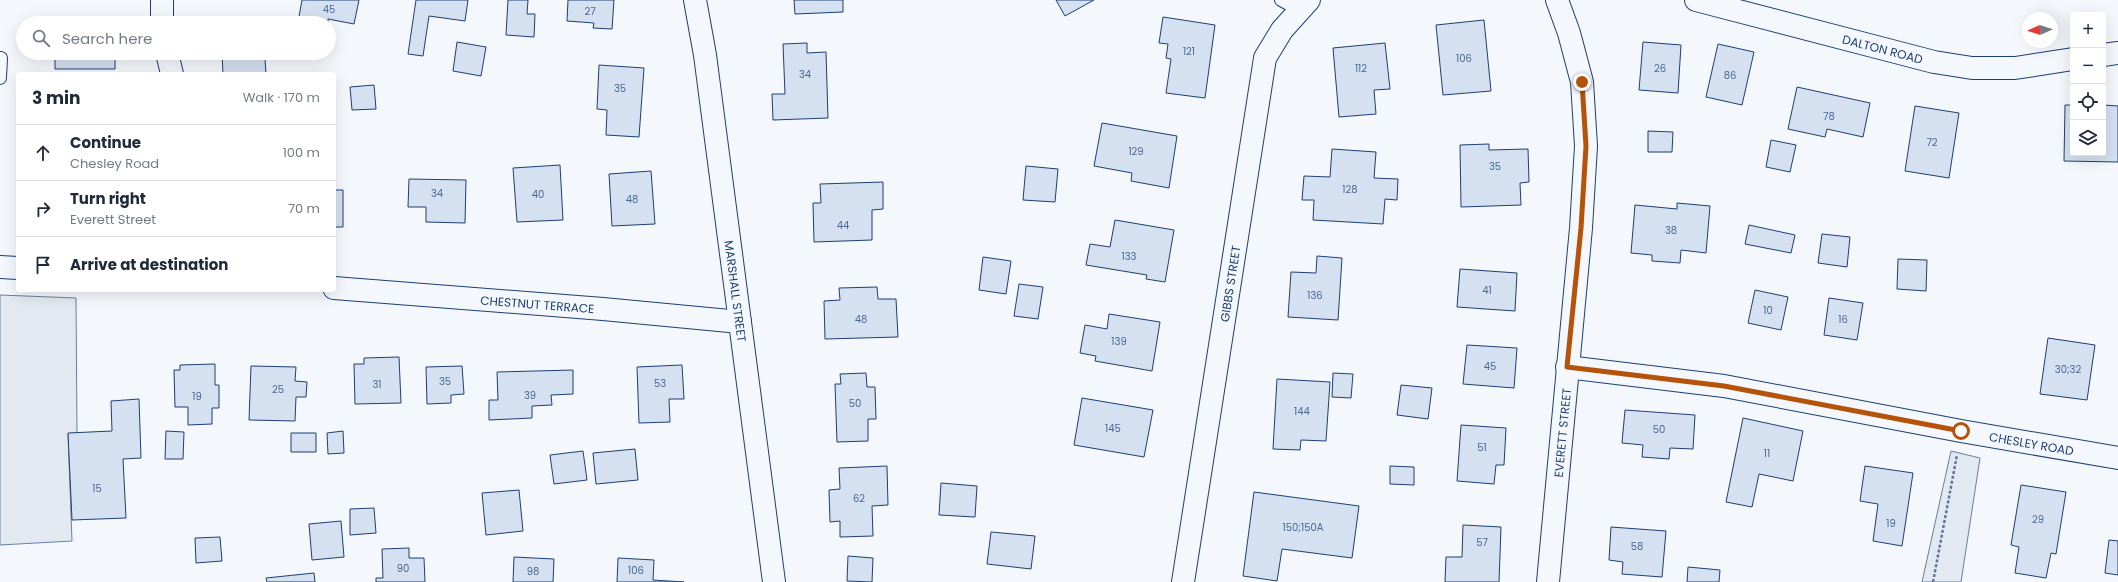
<!DOCTYPE html>
<meta charset="utf-8">
<style>
:root{--surface:#fff;--page:#f2f2f3;--text:#1f2937;--muted:#747a83;--line:#e0e1e3}
body{margin:0;font-family:Poppins,sans-serif;background:var(--page);color:var(--text)}
.controls{position:absolute;right:12px;top:12px;display:grid;overflow:hidden;border-radius:4px;box-shadow:0 4px 16px #0002}
.controls button{width:36px;height:36px;display:grid;place-items:center;padding:0;border:0;border-bottom:1px solid var(--line);background:var(--surface);color:var(--text);font:20px sans-serif}
.compass{position:absolute;left:2022px;top:12px;width:36px;height:36px;border-radius:50%;background:var(--surface);box-shadow:0 4px 16px #0002;rotate:267deg}
.stop{position:absolute;width:12px;height:12px;margin:-9px;border:3px solid #b45309;border-radius:50%;background:#fff}
.stop.end{background:#b45309;border-color:#fff;box-shadow:0 1px 4px #0008}
.list{margin:0;padding:0;list-style:none}
h2{display:flex;justify-content:space-between;align-items:center;height:52px;margin:0;padding:0 16px;font-size:17px}
h2 small{font-size:13px;font-weight:400;color:var(--muted)}
.list li{display:grid;grid-template-columns:26px 1fr auto;gap:12px;align-items:center;box-sizing:border-box;height:56px;padding:0 16px;border-top:1px solid var(--line)}
.list b{display:block;font-size:15px;white-space:nowrap}
.list p{margin:0;font-size:13px;white-space:nowrap;color:var(--muted)}
.list em{font-size:13px;font-style:normal;color:var(--muted)}
.icon{flex:none;width:22px;height:22px;fill:none;stroke:currentColor;stroke-width:2;stroke-linecap:round;stroke-linejoin:round}
.map{position:relative;flex:none;width:2118px;height:582px;overflow:hidden}
.search{position:absolute;background:var(--surface);box-shadow:0 4px 16px #0002;left:16px;top:16px;width:320px;height:44px;display:flex;align-items:center;gap:10px;box-sizing:border-box;padding:0 14px;border-radius:22px;color:var(--muted);font-size:15px}
.panel{position:absolute;background:var(--surface);box-shadow:0 4px 16px #0002;left:16px;top:72px;width:320px;height:220px;border-radius:4px}
.map>svg:first-child{display:block}
.green{fill:#e3e9f0;stroke:#687fa3}
.building{fill:#d5e0f0;stroke:#1d3f73}
.lines{fill:none;stroke-linecap:round;stroke-linejoin:round}
.lane-casing{stroke:#1d3f73;stroke-width:14}
.street-casing{stroke:#1d3f73;stroke-width:24}
.path{stroke:#5e769c;stroke-width:2.5;stroke-dasharray:3 2;stroke-linecap:butt}
.lane{stroke:#f4f7fb;stroke-width:12}
.street{stroke:#f4f7fb;stroke-width:22}
.route{stroke:#b45309;stroke-width:5}
.labels{text-anchor:middle;dominant-baseline:central;stroke-width:3;stroke-linejoin:round;paint-order:stroke}
.number-label{font-size:10px;fill:#4b6792}
.street-label{font-size:12px;fill:#1d3f73;stroke:#f4f7fb}
</style>
<div class="map">
<svg width="2118" height="582" viewBox="0 0 2118 582">
<rect width="100%" height="100%" fill="#f4f7fb"/>
<!-- green -->
<path class="green" d="M0 295 76 298 77 433 68 434 72 541 0 545Z
M1951 451 1980 458 1961 582H1922Z"/>
<!-- building -->
<path class="building" d="M302 0H359L354 24 328 19V23L298 22Z
M416 0H468L465 21 429 16 423 56 408 54Z
M508 0H528L527 14H535L534 37 506 35Z
M568 0H614L612 29 593 28 594 23 567 21Z
M794 0H843V12L795 14Z
M1056 0H1094L1065 16Z
M1163 17 1215 25 1205 98 1166 93 1171 59 1166 58 1168 44 1159 43Z
M1484 20 1491 91 1443 95 1436 25Z
M457 42 486 47 481 76 453 71Z
M1643 42 1681 45 1678 93 1639 90Z
M807 43V53L826 52 828 118 773 120 772 94H785L783 44Z
M1385 43 1390 89 1374 90 1376 114 1339 117 1333 48Z
M1718 44 1754 52 1742 105 1706 97Z
M55 53H115V69H55Z
M222 53H272V59H265L266 74H223Z
M599 65 644 68 639 137 606 135 607 110 597 109Z
M374 85 376 109 352 110 350 87Z
M1797 87 1870 103 1863 137 1827 129 1825 137 1788 129Z
M2065 105H2073V153H2103V105L2118 106V162L2064 161Z
M1915 106 1959 113 1949 178 1905 171Z
M1102 123 1177 136 1169 188 1131 181 1132 173 1094 166Z
M1648 131 1673 132 1672 152H1648Z
M1771 140 1796 145 1790 172 1766 167Z
M1489 144V150L1528 149 1529 182 1520 183 1521 205 1461 207 1460 145Z
M1332 149 1376 152 1374 178 1398 179 1397 200 1385 199 1383 224 1313 220 1314 200H1302L1304 176 1330 177Z
M560 165 563 220 517 222 513 168Z
M1026 166 1058 169 1055 202 1023 200Z
M651 171 655 224 612 226 609 174Z
M409 179 466 180 465 223 426 222V207H408Z
M883 182V209L872 210V240L814 242 813 203H821L820 184Z
M334 190H343V227H334Z
M1677 203 1710 206 1706 253 1681 250 1680 263 1652 261V255L1631 253 1635 205 1677 209Z
M1115 220 1174 230 1165 282 1146 279 1147 275 1086 265 1090 244 1110 247Z
M1749 225 1795 235 1791 253 1745 244Z
M1822 234 1850 237 1847 267 1818 263Z
M1317 256 1342 258 1338 320 1288 317 1291 272 1316 273Z
M983 257 1011 261 1006 294 979 290Z
M1898 259 1927 260 1926 291 1897 289Z
M1460 269 1517 273 1515 311 1457 307Z
M1019 284 1043 287 1038 319 1014 316Z
M877 287 878 299H896L898 337 825 339 824 301 840 300 839 288Z
M1755 290 1788 297 1781 330 1748 323Z
M1829 298 1863 303 1857 340 1824 335Z
M1109 314 1160 322 1152 371 1095 361 1096 356 1080 353 1085 325 1107 329Z
M2048 338 2095 345 2087 400 2040 394Z
M1467 345 1517 348 1514 388 1463 384Z
M399 357 401 403 355 404 354 364H364V358Z
M215 364V385H219V408H212V424L188 425V407H175L174 370H180V365Z
M682 365 684 399H669L670 422 639 423 637 367Z
M251 366 296 367 295 381 307 382 306 397H296L295 421 249 420Z
M462 366 464 394 451 395V403L427 404 426 367Z
M573 370V394L551 395 552 405 532 406V418L489 420V400H498L497 372Z
M866 373 867 387H875L876 419H868V441L837 442 835 384H841L840 374Z
M1333 373 1353 374 1351 398 1332 397Z
M1277 379 1330 382 1326 441 1301 440 1300 450 1273 449Z
M1401 385 1432 388 1428 419 1397 415Z
M1082 398 1153 410 1144 457 1074 445Z
M139 399 141 458 123 459 126 518 72 520 68 433 112 431 111 401Z
M1625 410 1695 415 1693 449 1670 448 1669 459 1642 457 1643 445 1622 443Z
M1743 418 1803 431 1793 481 1759 474 1752 507 1726 502Z
M1461 425 1506 428 1504 465H1496L1494 484 1457 481Z
M166 431 184 432 183 459H165Z
M343 431 344 453 328 454 327 433Z
M291 433H316V452H291Z
M635 449 638 480 596 484 593 453Z
M583 451 587 480 554 484 550 455Z
M887 466 888 505 872 506 873 536 840 537V521L830 522 829 490 840 489 839 468Z
M1390 466 1414 467V485L1390 484Z
M1865 466 1913 473 1902 546 1873 541 1878 504 1860 501Z
M941 483 977 486 975 517 939 515Z
M2021 485 2066 492 2056 554 2051 553 2046 578 2015 573 2019 547 2011 545Z
M519 490 523 531 486 535 482 493Z
M1254 492 1359 506 1352 558 1282 549 1277 581 1243 576Z
M374 508 376 533 350 535V509Z
M341 521 344 557 312 560 309 524Z
M1463 525 1501 527 1499 582H1445L1446 557H1462Z
M1611 527 1666 531 1662 577 1622 574 1623 562 1609 560Z
M991 532 1035 536 1031 569 987 564Z
M220 537 222 561 196 563 195 538Z
M2109 540 2118 541V575L2105 573Z
M409 548V558H424L425 582H376V578H383L382 549Z
M848 556 873 558 872 582 847 581Z
M514 557 554 559 553 582H513Z
M618 558 654 560 653 580 684 582H617Z
M1688 567 1720 570 1719 582H1687Z
M314 573 315 582H267L266 578Z"/>
<g class="lines">
<defs>
<path id="lane" d="M1281 0 1300 10
M0 78 1 58"/>
<g id="street">
<path id="s1" d="M695 0 705 55 774 582"/>
<path id="s2" d="M1696 0 1934 62 1972 68H2015L2073 59"/>
<path d="M162 23V0"/>
<path d="M167 53 172 74"/>
<path d="M2103 55 2118 53"/>
<path d="M0 267 18 268"/>
<path id="s3" d="M334 288 603 309 740 322"/>
<path id="s4" d="M1567 367 1724 386 1961 431 2118 458"/>
<path id="s5" d="M1183 582 1265 58 1282 30 1309 0"/>
<path id="s6" d="M1548 582 1581 228 1586 146 1582 82 1569 33 1557 0"/>
</g>
</defs>
<!-- lane casing -->
<use href="#lane" class="lane-casing"/>
<!-- street casing -->
<use href="#street" class="street-casing"/>
<!-- path -->
<path class="path" d="M1933 582 1957 455"/>
<!-- lane -->
<use href="#lane" class="lane"/>
<!-- street -->
<use href="#street" class="street"/>
</g>
<g class="lines">
<!-- route -->
<path class="route" d="M1582 82 1586 146 1581 228 1567 367 1724 386 1961 431"/>
</g>
<g class="labels">
<!-- number labels -->
<g class="number-label">
<text x="329" y="9">45</text>
<text x="590" y="11">27</text>
<text x="1189" y="51">121</text>
<text x="1464" y="58">106</text>
<text x="1361" y="68">112</text>
<text x="1660" y="68">26</text>
<text x="805" y="74">34</text>
<text x="1730" y="75">86</text>
<text x="620" y="88">35</text>
<text x="1829" y="116">78</text>
<text x="1932" y="142">72</text>
<text x="1136" y="151">129</text>
<text x="1495" y="166">35</text>
<text x="1350" y="189">128</text>
<text x="437" y="193">34</text>
<text x="538" y="194">40</text>
<text x="632" y="199">48</text>
<text x="843" y="225">44</text>
<text x="1671" y="230">38</text>
<text x="1129" y="256">133</text>
<text x="1487" y="290">41</text>
<text x="1315" y="295">136</text>
<text x="1768" y="310">10</text>
<text x="861" y="319">48</text>
<text x="1843" y="319">16</text>
<text x="1119" y="341">139</text>
<text x="1490" y="366">45</text>
<text x="2068" y="369">30;32</text>
<text x="445" y="381">35</text>
<text x="660" y="383">53</text>
<text x="377" y="384">31</text>
<text x="278" y="389">25</text>
<text x="530" y="395">39</text>
<text x="197" y="396">19</text>
<text x="855" y="403">50</text>
<text x="1302" y="411">144</text>
<text x="1113" y="428">145</text>
<text x="1659" y="429">50</text>
<text x="1482" y="447">51</text>
<text x="1767" y="453">11</text>
<text x="97" y="488">15</text>
<text x="859" y="498">62</text>
<text x="2038" y="519">29</text>
<text x="1891" y="523">19</text>
<text x="1303" y="527">150;150A</text>
<text x="1482" y="542">57</text>
<text x="1637" y="546">58</text>
<text x="403" y="568">90</text>
<text x="636" y="570">106</text>
<text x="533" y="571">98</text>
</g>
<!-- street labels -->
<g class="street-label">
<text stroke="none"><textPath href="#s2" startOffset="193">DALTON ROAD</textPath></text>
<text stroke="none"><textPath href="#s5" startOffset="302">GIBBS STREET</textPath></text>
<text stroke="none"><textPath href="#s1" startOffset="294">MARSHALL STREET</textPath></text>
<text stroke="none"><textPath href="#s3" startOffset="204">CHESTNUT TERRACE</textPath></text>
<text stroke="none"><textPath href="#s6" startOffset="150">EVERETT STREET</textPath></text>
<text stroke="none"><textPath href="#s4" startOffset="471">CHESLEY ROAD</textPath></text>
</g>
</g>
</svg>
<div class="controls">
<button>+</button>
<button>−</button>
<button><svg class="icon" aria-label="locate" viewBox="0 0 24 24"><circle cx="12" cy="12" r="6"/><path d="M12 2v4M12 18v4M2 12h4M18 12h4"/></svg></button>
<button><svg class="icon" aria-label="layers" viewBox="0 0 24 24"><path d="M12 4l9 5-9 5-9-5zM3 14l9 5 9-5"/></svg></button>
</div>
<svg class="compass" viewBox="-18 -18 36 36"><path d="M0-13l5 13h-10z" fill="#e53935"/><path d="M0 13l5-13h-10z" fill="#747a83"/></svg>
<div class="stop" style="left:1961px;top:431px"></div>
<div class="stop end" style="left:1582px;top:82px"></div>
<div class="search"><svg class="icon" aria-label="search" viewBox="0 0 24 24"><circle cx="10" cy="10" r="6"/><path d="M15 15l6 6"/></svg>Search here</div>
<section class="panel">
<h2>3 min<small>Walk · 170 m</small></h2>
<ul class="list">
<li><svg class="icon" aria-label="ahead" viewBox="0 0 24 24"><path d="M12 20V5M6 11l6-6 6 6"/></svg><div><b>Continue</b><p>Chesley Road</p></div><em>100 m</em></li>
<li><svg class="icon" aria-label="right" viewBox="0 0 24 24"><path d="M7 20v-9h11M14 6l5 5-5 5"/></svg><div><b>Turn right</b><p>Everett Street</p></div><em>70 m</em></li>
<li><svg class="icon" aria-label="arrive" viewBox="0 0 24 24"><path d="M6 21V4h12l-3 4 3 4H6"/></svg><div><b>Arrive at destination</b></div></li>
</ul>
</section>
</div>
